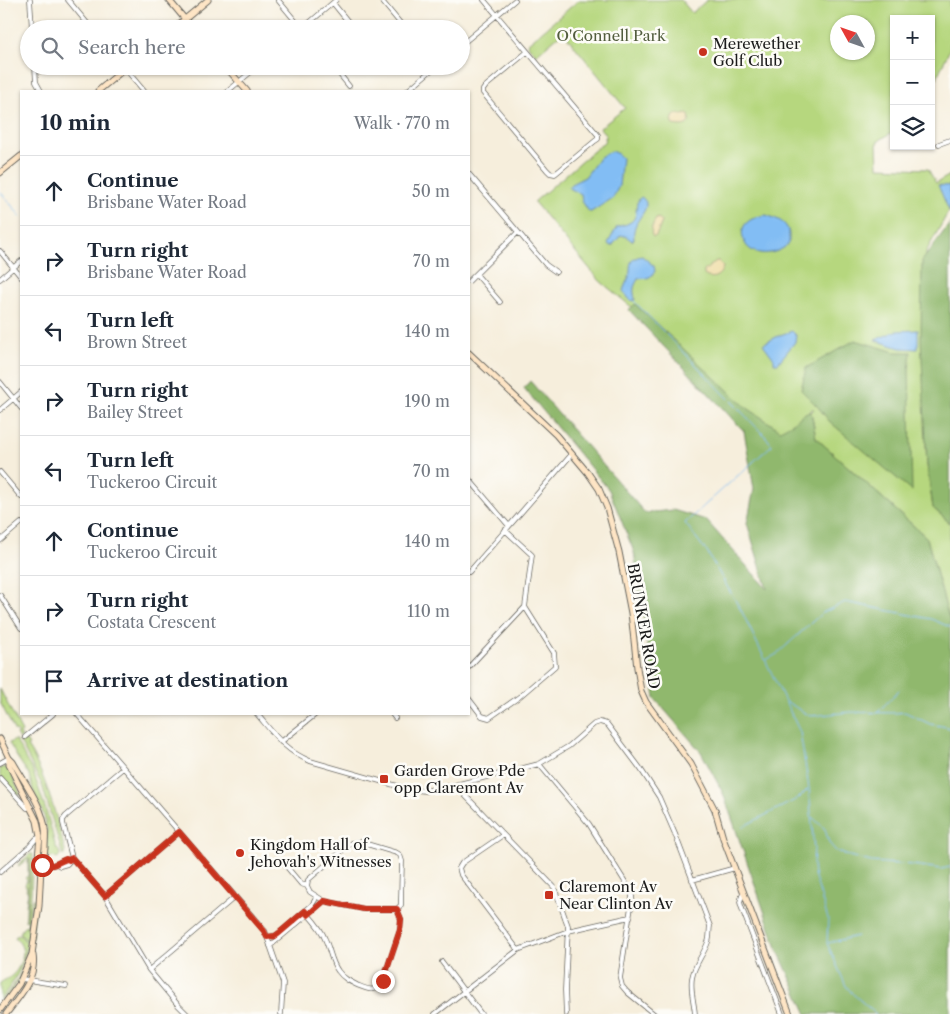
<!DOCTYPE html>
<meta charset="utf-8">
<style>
:root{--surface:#fff;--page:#f6f6f7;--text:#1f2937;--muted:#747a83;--line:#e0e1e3}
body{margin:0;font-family:"Libre Caslon Text",serif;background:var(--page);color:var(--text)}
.controls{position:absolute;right:15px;top:15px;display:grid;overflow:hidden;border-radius:0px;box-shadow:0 1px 4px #0004}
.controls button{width:45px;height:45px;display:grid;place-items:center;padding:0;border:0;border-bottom:1px solid var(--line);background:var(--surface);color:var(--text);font:25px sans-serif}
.compass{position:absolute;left:830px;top:15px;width:45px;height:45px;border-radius:50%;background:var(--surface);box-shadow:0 1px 4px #0004;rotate:310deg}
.stop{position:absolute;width:15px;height:15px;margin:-11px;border:4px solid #c8321e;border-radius:50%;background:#fff}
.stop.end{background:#c8321e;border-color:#fff;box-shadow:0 1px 5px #0008}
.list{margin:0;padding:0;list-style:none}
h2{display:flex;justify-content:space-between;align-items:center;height:65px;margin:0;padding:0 20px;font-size:21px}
h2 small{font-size:16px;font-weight:400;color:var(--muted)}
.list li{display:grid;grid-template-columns:32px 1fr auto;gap:15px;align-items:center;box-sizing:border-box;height:70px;padding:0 20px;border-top:1px solid var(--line)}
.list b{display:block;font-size:19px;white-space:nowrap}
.list p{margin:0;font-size:16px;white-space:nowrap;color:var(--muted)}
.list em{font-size:16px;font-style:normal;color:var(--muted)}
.icon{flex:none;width:28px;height:28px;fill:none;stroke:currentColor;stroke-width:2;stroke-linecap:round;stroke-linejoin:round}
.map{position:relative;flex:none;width:950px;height:1014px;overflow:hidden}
.search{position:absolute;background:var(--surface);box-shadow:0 1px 4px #0004;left:20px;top:20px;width:450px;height:55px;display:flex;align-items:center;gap:12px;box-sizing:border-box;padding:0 18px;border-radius:28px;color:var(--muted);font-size:19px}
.panel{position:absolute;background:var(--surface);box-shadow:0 1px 4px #0004;left:20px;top:90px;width:450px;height:625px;border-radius:0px}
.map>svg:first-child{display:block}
.green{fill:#b6d77e;stroke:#697a4d;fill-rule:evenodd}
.forest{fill:#90b86d;stroke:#566a44}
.sand{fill:#eeda9e;stroke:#857b5d}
.water{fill:#82bdf4;stroke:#4f6c88}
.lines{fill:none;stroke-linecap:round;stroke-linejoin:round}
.stream{stroke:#82bdf4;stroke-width:1}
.minor-casing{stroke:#68665f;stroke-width:5.5}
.secondary-casing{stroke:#68665f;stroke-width:7}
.minor{stroke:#fff;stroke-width:4}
.secondary{stroke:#fee5c5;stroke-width:5}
.route{stroke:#c8321e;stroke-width:6}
.poi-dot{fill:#c8321e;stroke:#fdfcf7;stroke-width:2}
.labels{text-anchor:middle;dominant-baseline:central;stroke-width:5;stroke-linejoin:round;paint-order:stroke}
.park-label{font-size:15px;fill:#525d3e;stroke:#fdfcf7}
.poi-label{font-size:15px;fill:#1c1c1c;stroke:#fdfcf7;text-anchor:start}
.street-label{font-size:15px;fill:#1c1c1c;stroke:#fdfcf7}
</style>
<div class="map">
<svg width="950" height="1014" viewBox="0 0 950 1014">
<rect width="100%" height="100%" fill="#fdfcf7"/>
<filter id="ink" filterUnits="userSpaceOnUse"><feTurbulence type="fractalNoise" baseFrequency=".02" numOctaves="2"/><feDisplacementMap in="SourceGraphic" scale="10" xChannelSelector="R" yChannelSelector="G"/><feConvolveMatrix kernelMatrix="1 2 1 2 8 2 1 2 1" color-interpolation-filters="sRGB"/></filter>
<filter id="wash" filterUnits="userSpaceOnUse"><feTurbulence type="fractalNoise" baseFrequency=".0096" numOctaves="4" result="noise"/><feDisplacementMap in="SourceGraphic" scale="20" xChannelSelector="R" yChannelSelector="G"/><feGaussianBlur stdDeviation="1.12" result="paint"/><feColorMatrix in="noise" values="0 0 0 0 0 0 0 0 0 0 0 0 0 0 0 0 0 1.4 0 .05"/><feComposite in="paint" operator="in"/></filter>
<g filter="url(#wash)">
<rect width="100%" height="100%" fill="#f6eedc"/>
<!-- green -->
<path class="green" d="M579 0H681L692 13 707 0H950V49L931 90V19H894V131L877 142 878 167 928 169 936 183 950 175V209L926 252V447L927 465 933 508 950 523V622L927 538 816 438 811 412 814 409H812L778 448 646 319 600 281 534 202 604 142 606 135 600 128 625 108 563 32 536 55 527 44ZM838 22H868V52H838Z
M0 689 22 732 20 734 22 737 19 739 16 734 18 733 17 731 15 732 0 702Z
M24 738 29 745 27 746C41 767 48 791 56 816L57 820 65 851 64 855 63 856 42 785 20 742Z
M15 740C22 749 25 761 32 769 41 794 49 818 55 844L57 849 59 851 60 855 59 857 56 858 46 856 47 830 44 816 33 790 29 775 17 757 9 743Z
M6 767 9 769 20 793V795L17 794 0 775V768Z
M30 854H33L30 914 27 941 20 933 24 926 27 925V930L30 858 29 859 27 919 25 921C27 911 25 902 28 893L26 889 27 888 25 885 27 880 25 878 28 876V859H27L19 866 18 865Z
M33 899H35C33 923 33 955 21 976 15 987 7 996 0 1005V1003L19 978 25 963 31 933Z
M19 934 27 943C23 969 16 979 0 1000V983C4 980 7 979 10 977 18 972 25 957 22 948 21 944 18 941 15 937Z"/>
<!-- forest -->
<path class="forest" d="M950 223V523L933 508 927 465 921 337 922 261Z
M635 304 746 407 780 430 793 423 805 413 811 412 816 438 927 538 950 622V1014H807L778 951 723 793 701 752 655 699 634 552 609 490 524 388 530 381 645 513 673 510 706 520 767 589 747 523 754 489 744 431 629 310Z
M855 340 895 352H911L909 370 912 491 830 422 818 407 801 390 806 368Z"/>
<!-- sand -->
<path class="sand" d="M677 114 682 115 687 114 689 115C692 126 683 127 674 125L673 124C672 120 672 116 677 114Z
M658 218 662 221V222L656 236 653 237C649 232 653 223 656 219Z
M716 261H719L723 267C721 276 712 281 704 275V271Z"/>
<!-- water -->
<path class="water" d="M611 151 618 154 622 158 619 186 613 198 591 212H589L582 201 581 194 569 188 571 184 585 177 600 157Z
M938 185 950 186V213Z
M641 197C643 198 646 201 646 203 648 213 631 221 634 239L632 241 627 237 621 235 612 246 609 245 608 243 617 227C621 225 626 225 629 223 641 217 632 204 641 197Z
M766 215C778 219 790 223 789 238 789 241 789 243 787 245 778 255 752 258 745 243 736 225 751 217 766 215Z
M642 256 654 266 655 271C651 279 646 278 638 279 633 288 633 289 635 299L634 301 630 300 623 291C624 287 626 283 628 279 633 268 625 259 642 256Z
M918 330V349L900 348 875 340 896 331Z
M792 331 796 335 795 342 778 363H774V359L763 344 780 335Z"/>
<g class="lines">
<!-- stream -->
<path class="stream" d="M0 191 21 217
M633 300 766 437 772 445 685 523 707 552 742 612 800 732 809 788 814 850 813 864 814 874 828 919 827 943 846 986 852 993
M766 660 777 654 822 613 845 602 931 619 950 627
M787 702 810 716 851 712 896 713 905 712 930 724 947 727 950 729
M878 712 900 689
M812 817 825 829 829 843 836 851 846 855 871 862 913 865 941 869 950 867
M742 827 799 798 808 789
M828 943 857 936
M853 994 876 1014"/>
</g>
</g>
<g filter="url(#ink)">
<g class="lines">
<defs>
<path id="minor" d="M30 0 32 29
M68 0 92 29
M278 0 302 29
M381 0 405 29
M484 0 598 135V139L595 141 555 174 550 173 547 170 483 93V90L486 86 527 52
M333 3 354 29
M302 29 336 0
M461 45 515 0
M35 66 36 82 41 91
M123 66 144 91
M333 66 349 86
M228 91 258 66
M407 91 436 66
M939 144 950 140
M469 174 546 265 556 272
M0 251 21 277
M476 274 500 302
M0 279 21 261
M469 281 518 232
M0 382 21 408
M0 410 21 392
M0 472 21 497
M469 479 509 526
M0 541 21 523
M469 572 572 454
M0 595 21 628
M469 667 525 607
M469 699 482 716 489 718 519 697 555 666 554 653 525 607 532 555 505 530
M77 714 265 931 283 983 281 1014
M257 714C274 734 285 751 310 761L408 789 425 791 455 785 539 764 569 746 594 724 600 722 607 724 640 768 659 797 675 834 710 926C709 931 710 937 708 942 704 954 694 965 692 978 690 990 694 1002 695 1014
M392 714 395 718
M25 737 53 714
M281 742 316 714
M0 763 9 758
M539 764 589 824 632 893V900L620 978 622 986 627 992 654 1014
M123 768 66 816 63 820V823L72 858 105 896 149 970 178 1005 187 1014
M0 778 27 808 31 807
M455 785 554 887 568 926 565 990 566 1014
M503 835 462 863 459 868 461 875 484 905 518 950
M360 842 397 853 400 855 402 861 401 899V905L397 909H364L324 901 310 892 307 886 308 880 351 843Z
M57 864C61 861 64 859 69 860
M286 866 301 884 307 886
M41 867 57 864 60 866 67 864 72 858
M0 872 30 846 36 839 40 837
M692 880 735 868
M743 892 740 902 741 906 782 1014
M105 896 179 832
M305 911C312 919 321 928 325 939 330 949 331 962 338 971 343 978 349 981 357 985 367 989 376 994 383 981L400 930 401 919 397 909
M267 937 275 936 278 934 312 905 315 900 316 896
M270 946 324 901
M442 962 481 1014
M149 970 235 897
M22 979 66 986
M435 1014 518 950 568 931 630 917"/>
<path id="secondary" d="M169 0 193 29
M173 29 208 0
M225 66 247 91
M98 91 128 66
M0 173 21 156
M469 353 556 435 588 473 599 489 607 508 619 552 631 613 637 668 641 691 646 702 691 764 715 810 723 838 790 1014
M0 739 9 758 13 762C24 782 43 806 45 829 46 835 45 842 45 848 44 855 44 861 41 867
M0 1010 19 984 32 954 39 906 41 867 38 857 40 837 37 821 9 765V758
M6 1014C19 997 37 978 33 955"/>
</defs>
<!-- minor casing -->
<use href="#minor" class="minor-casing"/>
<!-- secondary casing -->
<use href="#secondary" class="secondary-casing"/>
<!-- minor -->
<use href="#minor" class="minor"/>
<!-- secondary -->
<use href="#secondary" class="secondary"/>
</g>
</g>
<g class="lines" filter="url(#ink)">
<!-- route -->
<path class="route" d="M42 865 41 867C54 866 55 864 66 859L69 860 72 858 105 896 179 832 264 931 267 937 275 936 278 934 305 911 308 915 324 901 364 909H397L401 919 400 930 383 981"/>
</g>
<!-- markers -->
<g class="poi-dot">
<circle cx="703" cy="52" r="5"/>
<rect x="379" y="774" width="10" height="10" rx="2.5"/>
<circle cx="240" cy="853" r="5"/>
<rect x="544" y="890" width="10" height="10" rx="2.5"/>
</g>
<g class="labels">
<!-- park labels -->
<g class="park-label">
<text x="611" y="35">O'Connell Park</text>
</g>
<!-- poi labels -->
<g class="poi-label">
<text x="713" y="43">Merewether<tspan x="713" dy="17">Golf Club</tspan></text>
<text x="394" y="770">Garden Grove Pde<tspan x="394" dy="17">opp Claremont Av</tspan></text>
<text x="250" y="844">Kingdom Hall of<tspan x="250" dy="17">Jehovah's Witnesses</tspan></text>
<text x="559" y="886">Claremont Av<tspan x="559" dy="17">Near Clinton Av</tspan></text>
</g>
<!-- street labels -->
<g class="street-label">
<text transform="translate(644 626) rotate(80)">BRUNKER ROAD</text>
</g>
</g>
</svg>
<div class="controls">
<button>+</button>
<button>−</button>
<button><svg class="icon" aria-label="layers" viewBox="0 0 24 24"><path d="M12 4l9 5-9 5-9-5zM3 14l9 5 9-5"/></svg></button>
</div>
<svg class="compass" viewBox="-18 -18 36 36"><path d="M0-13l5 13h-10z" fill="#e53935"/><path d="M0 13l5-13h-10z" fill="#747a83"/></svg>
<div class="stop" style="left:42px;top:865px"></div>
<div class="stop end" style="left:383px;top:981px"></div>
<div class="search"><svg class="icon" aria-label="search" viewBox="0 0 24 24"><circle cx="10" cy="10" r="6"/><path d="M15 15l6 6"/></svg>Search here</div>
<section class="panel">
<h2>10 min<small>Walk · 770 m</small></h2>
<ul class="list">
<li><svg class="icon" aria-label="ahead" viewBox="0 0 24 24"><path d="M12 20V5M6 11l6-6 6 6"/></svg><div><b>Continue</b><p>Brisbane Water Road</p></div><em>50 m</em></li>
<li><svg class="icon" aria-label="right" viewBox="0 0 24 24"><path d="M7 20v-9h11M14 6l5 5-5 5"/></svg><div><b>Turn right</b><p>Brisbane Water Road</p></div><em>70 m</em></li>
<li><svg class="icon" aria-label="left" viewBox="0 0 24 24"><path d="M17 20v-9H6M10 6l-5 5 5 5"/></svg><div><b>Turn left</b><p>Brown Street</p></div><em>140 m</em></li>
<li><svg class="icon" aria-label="right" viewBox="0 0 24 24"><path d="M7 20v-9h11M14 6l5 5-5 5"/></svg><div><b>Turn right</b><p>Bailey Street</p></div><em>190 m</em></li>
<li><svg class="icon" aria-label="left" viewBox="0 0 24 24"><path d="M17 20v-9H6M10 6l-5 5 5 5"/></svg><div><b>Turn left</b><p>Tuckeroo Circuit</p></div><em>70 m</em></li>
<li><svg class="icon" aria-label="ahead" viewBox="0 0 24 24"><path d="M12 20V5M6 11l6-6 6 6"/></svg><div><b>Continue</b><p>Tuckeroo Circuit</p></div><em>140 m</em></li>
<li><svg class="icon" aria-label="right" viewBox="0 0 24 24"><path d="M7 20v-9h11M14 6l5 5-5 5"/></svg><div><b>Turn right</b><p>Costata Crescent</p></div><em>110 m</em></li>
<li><svg class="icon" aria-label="arrive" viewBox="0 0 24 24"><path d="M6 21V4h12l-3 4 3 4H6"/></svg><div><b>Arrive at destination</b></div></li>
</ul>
</section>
</div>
